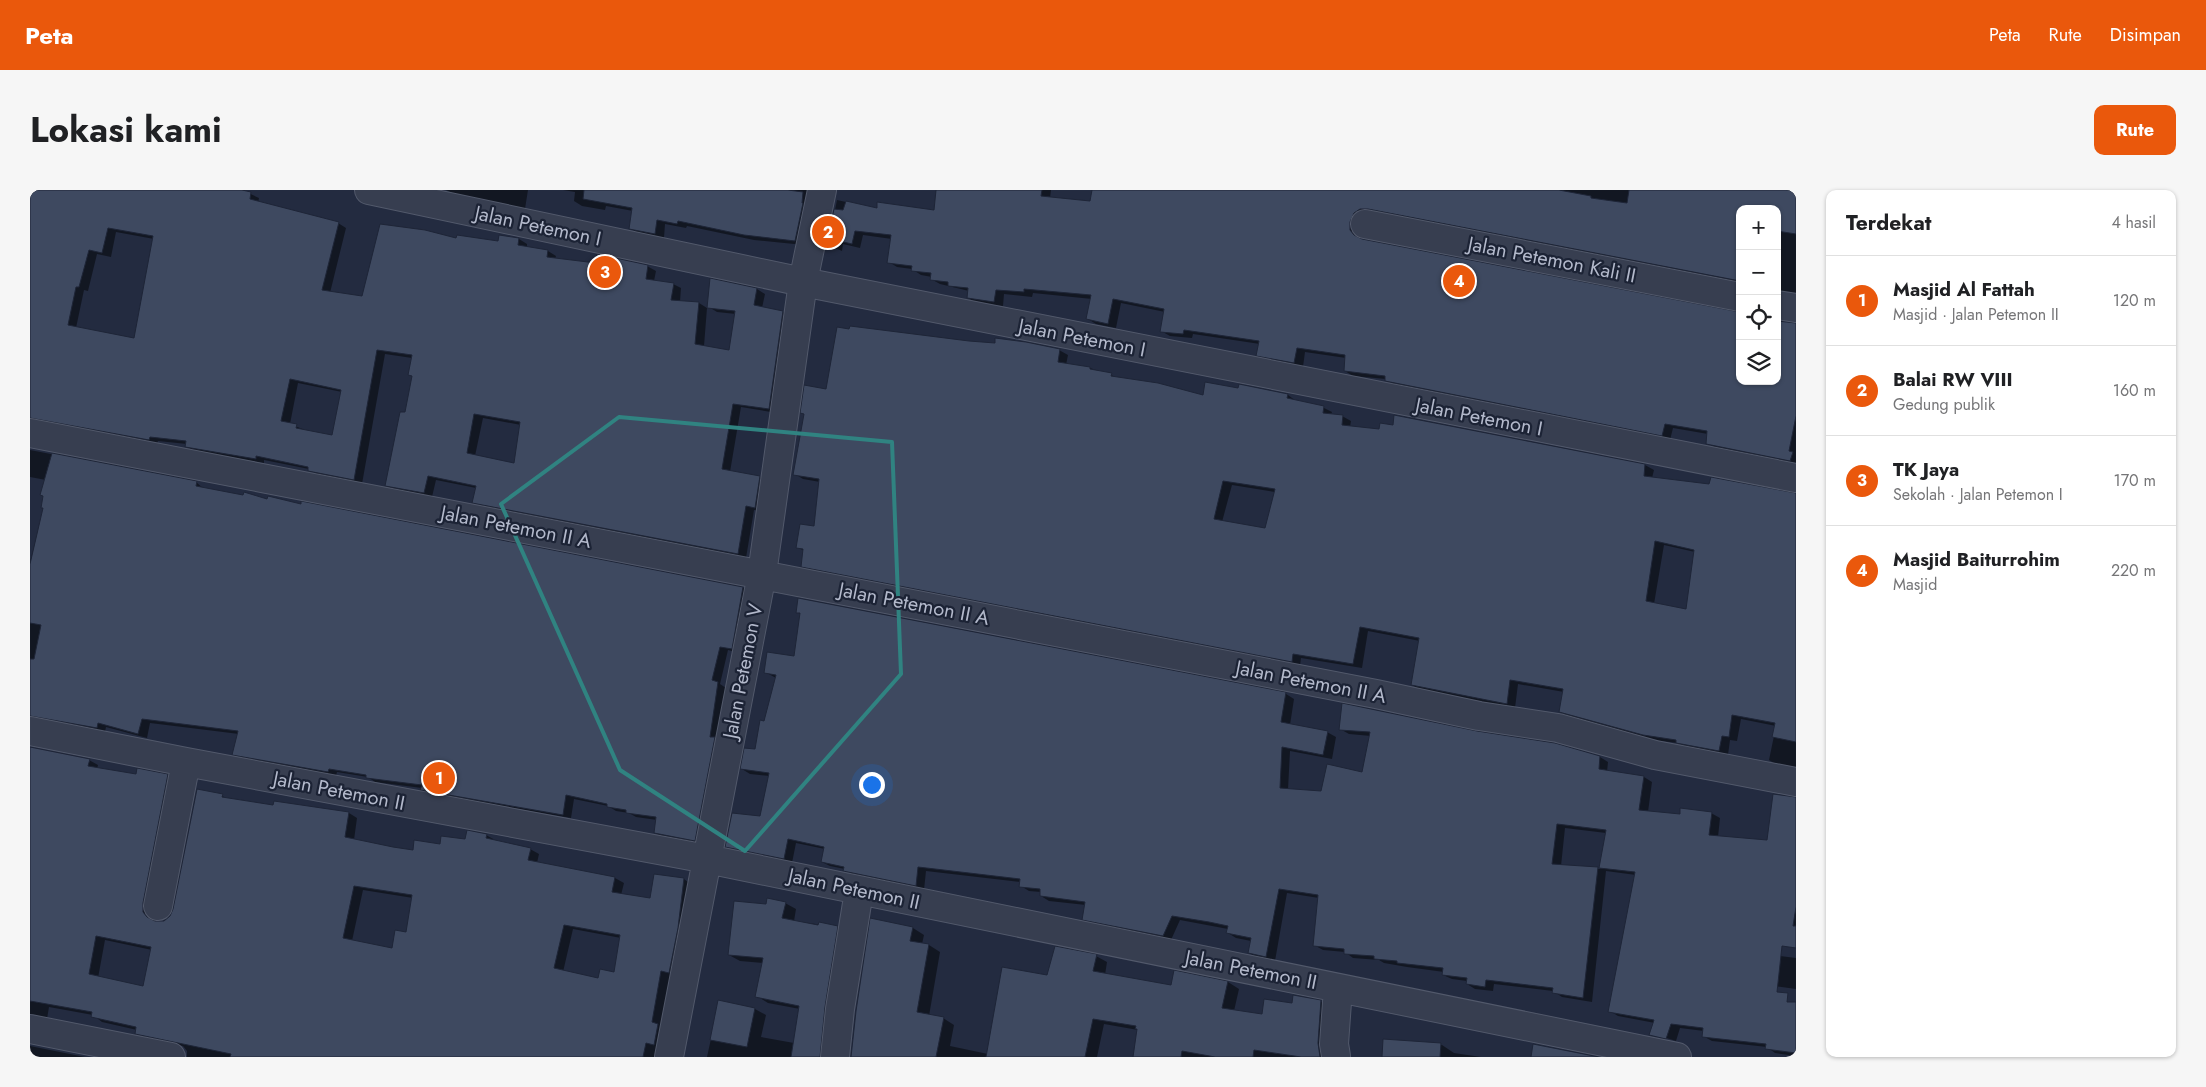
<!DOCTYPE html>
<html lang="id">
<meta charset="utf-8">
<style>
:root{--surface:#fff;--page:#f6f6f6;--text:#202124;--muted:#757577;--line:#e0e0e0;--accent:#ea580c}
body{margin:0;font-family:Jost,sans-serif;background:var(--page);color:var(--text)}
.controls{position:absolute;right:15px;top:15px;display:grid;overflow:hidden;border-radius:10px;box-shadow:0 1px 4px #0004}
.controls button{width:45px;height:45px;display:grid;place-items:center;padding:0;border:0;border-bottom:1px solid var(--line);background:var(--surface);color:var(--text);font:25px sans-serif}
.you{position:absolute;left:841px;top:594px;width:18px;height:18px;margin:-12px;border:4px solid #fff;border-radius:50%;background:#1a73e8;box-shadow:0 0 0 8px #1a73e833}
.badge{display:grid;place-items:center;width:32px;height:32px;border-radius:50%;background:var(--accent);color:#fff;font-size:16px;font-weight:700}
.pin{position:absolute;translate:-50% -50%;border:2px solid #fff;box-shadow:0 1px 5px #0006}
.list{margin:0;padding:0;list-style:none}
h2{display:flex;justify-content:space-between;align-items:center;height:65px;margin:0;padding:0 20px;font-size:21px}
h2 small{font-size:16px;font-weight:400;color:var(--muted)}
.list li{display:grid;grid-template-columns:32px 1fr auto;gap:15px;align-items:center;box-sizing:border-box;height:90px;padding:0 20px;border-top:1px solid var(--line)}
.list b{display:block;font-size:19px;white-space:nowrap}
.list p{margin:0;font-size:16px;white-space:nowrap;color:var(--muted)}
.list em{font-size:16px;font-style:normal;color:var(--muted)}
.icon{flex:none;width:28px;height:28px;fill:none;stroke:currentColor;stroke-width:2;stroke-linecap:round;stroke-linejoin:round}
.map{position:relative;flex:none;width:1766px;height:867px;overflow:hidden;border-radius:10px}
header{display:flex;align-items:center;gap:30px;box-sizing:border-box;height:70px;padding:0 25px;background:var(--accent);color:#fff}
header strong{font-size:24px}
nav{display:flex;gap:28px;margin-inline-start:auto;font-size:18px}
.intro{display:flex;align-items:center;justify-content:space-between;box-sizing:border-box;height:120px;padding:0 30px}
h1{margin:0;font-size:35px}
.button{padding:12px 22px;border-radius:10px;background:var(--accent);color:#fff;font-size:18px;font-weight:700}
main{display:flex;gap:30px;padding:0 30px}
aside{flex:1;background:var(--surface);border-radius:10px;box-shadow:0 1px 4px #0004}
.map>svg:first-child{display:block}
.shadow{fill:#0007;fill-rule:evenodd}
.building{fill:#3e4960;stroke:#1e2537;fill-rule:evenodd}
.lines{fill:none;stroke-linecap:round;stroke-linejoin:round}
.minor-casing{stroke:#52596b;stroke-width:30}
.minor{stroke:#373e50;stroke-width:28}
.marked{fill:none;stroke:#308381;stroke-width:4;stroke-linejoin:round}
.labels{text-anchor:middle;dominant-baseline:central;stroke-width:4.5;stroke-linejoin:round;paint-order:stroke}
.street-label{font-size:20px;fill:#b3b9cb;stroke:#1c2335}
</style>
<header>
<strong>Peta</strong>
<nav><a>Peta</a><a>Rute</a><a>Disimpan</a></nav>
</header>
<div class="intro"><h1>Lokasi kami</h1><a class="button">Rute</a></div>
<main>
<div class="map">
<svg width="1766" height="867" viewBox="0 0 1766 867">
<rect width="100%" height="100%" fill="#232b40"/>
<!-- shadow -->
<path class="shadow" d="M0 0H212L229 8 228 13 308 33 316 38 300 103 333 107 427 50 469 52 470 46 489 49 497 54V57L518 61 526 66 525 69 567 74 617 76 626 81 624 91 643 94 651 98 650 112 669 113 677 118 674 156 700 161 706 124 687 122 679 117 727 99 735 104 732 118 753 122 761 127 747 223 711 217 700 282 729 287 738 292 733 321 724 320 716 368 452 317 444 312 446 298 406 290 402 307 364 300 356 295 376 224 383 187 379 184 382 168 355 164 332 294 287 285 279 279 234 270V273L164 261 156 256 157 254 128 251 127 254 0 235ZM86 42 124 49 105 150 46 138 54 100 58 101 67 64 81 67ZM268 193 312 202 303 246 275 240 260 234ZM453 228 491 235 485 274 445 266Z
M416 0H498L495 19 424 4Z
M533 0H786L774 55 724 50 657 36 656 38 635 34 634 48 610 44 601 39 603 21 576 16 575 20 552 16 544 11 545 2Z
M907 0H1021L1020 8 1152 22 1155 0H1766V105L1747 107V19H1710V93L1329 45 1332 51 1710 191H1747V131L1766 134V274L1686 258 1677 253 1678 244 1643 238 1640 250 1364 195 1356 189 1323 186 1315 181 1316 168 1275 162 1273 177 1236 170 1228 165 1230 154 1163 144 1162 148 1140 146 1131 141 1135 122 1091 113 1086 138 1066 134 1058 129 1062 109 1003 103 1002 107 974 104 973 116 947 113 938 108 939 101 910 94 901 89 902 87 891 85 882 79 867 77 859 72 862 49 833 45 830 58 813 54 812 61 798 55 807 10 848 19 905 21Z
M939 152 1029 160 1038 165 1036 175 1060 178 1089 188 1174 207 1209 199 1210 195 1258 205 1266 211 1294 218 1302 222 1301 225 1312 226 1321 231 1320 237 1350 241 1364 236 1365 226 1615 275 1624 280 1622 288 1766 304V578L1747 575 1739 570 1746 536 1711 529 1707 551 1700 550 1698 565 1656 557 1648 553 1623 550 1538 527 1530 522 1534 502 1488 494 1485 518 1391 500 1382 495 1390 451 1338 441 1332 478 1271 468 1270 476 781 381 772 376 774 361 768 357 785 338 790 292 773 289 765 284 775 225 772 223 797 201ZM1202 295 1245 302 1236 340 1192 332ZM1634 355 1665 362 1657 421 1624 414Z
M0 260 166 292 174 299 272 316V313L713 398 721 403 710 463 698 460 690 494 696 498 673 655 633 647 625 643 627 630 606 627 599 623 586 621 578 616 544 609 541 628 400 604 392 598 345 592 338 587 307 582 306 586 212 569 204 564 209 544 120 533 117 548 76 537 75 542 26 532 18 528 0 505V372L14 318 16 290 0 287Z
M769 409 1256 504 1264 509 1260 535 1297 542 1306 547 1302 569 1260 561 1258 600 1292 602 1333 583 1341 546 1319 544 1310 539 1446 543 1524 555 1570 567 1578 572 1577 582 1614 587 1622 592 1618 622 1651 625 1681 623 1690 628 1688 647 1738 651 1766 608V740L1710 761 1766 768V799L1684 788 1766 830V866L1745 863 1737 857 1682 851 1673 846 1674 841 1650 838 1646 851 1630 846 1625 833 1588 826 1580 821 1606 685 1576 681 1562 812 1532 807 1523 801 1464 794 1463 801 1445 799 1437 794V791L1422 789 1413 785 1414 782 1377 777 1354 773 1349 770 1323 768 1315 762 1293 760 1284 755 1289 708 1257 703 1245 771 1228 768 1219 763 1221 751 1206 748 1198 743V739L1150 730 1141 750 1062 734 1054 729 1056 715 1019 711 1011 706V702L999 701 991 696V692L896 681 894 700 823 685 815 679 800 676 792 672 795 659 766 653 762 673 705 661 697 656 731 628 740 586 720 584 712 579 726 560 746 488 735 482 765 467 771 424 767 422ZM1535 638 1576 643 1570 679 1531 676Z
M0 558 59 570 68 575 67 579 107 585H137L146 591 122 728 125 732H134L141 727 192 606 198 609 244 617 319 623 327 628 324 650 384 661 456 645 465 650 500 659 509 664 507 673 585 688 594 693 591 705 621 710 654 689 662 695 648 787 640 786 631 837V867H157V861L153 856 115 848 106 843 107 840 72 832 63 825 19 817 17 829 0 832ZM333 700 383 708 377 743 363 759 322 751ZM543 739 591 748 585 783 569 789 533 782ZM75 750 122 760 114 797 68 788Z
M755 713 766 719 764 731 807 737 818 744 801 867H677L689 812 725 819 736 825 731 847 764 853 770 819 738 813 727 806 733 773 710 771 699 765 737 715Z
M841 730 883 738 894 745 892 754 899 755 910 762 899 826 913 828 924 835 920 856 958 864 1018 786 1066 766 1077 772 1075 785 1142 797 1198 792 1209 799 1204 821 1233 826 1263 814 1264 806 1291 812 1302 818 1300 867H1103L1108 840 1074 834 1067 867H822Z
M1354 850 1412 855 1424 863 1451 867H1353Z
M0 856 55 867H0Z"/>
<!-- building -->
<path class="building" d="M0 0H212L221 2 220 9 309 32 292 100 332 106 350 34 395 40 426 48 427 45 468 51 469 45 489 48 488 55 518 60 517 67 566 73 567 64 618 75 616 89 644 93 641 110 669 112 665 154 699 160 705 121 677 118 680 88 727 98 724 115 753 121 739 219 703 214 692 279 730 286 725 318 716 316 708 364 442 313 446 296 398 286 394 303 355 296 370 222H375L382 186 378 185 382 165 347 160 324 290 278 281V277L226 266V269L155 257 156 251 120 247 119 250 0 228ZM78 38 123 46 104 148 38 135 46 97H49L59 60 72 63ZM260 189 311 200 302 245 266 238 267 234 251 231ZM444 224 490 232 484 273 437 263Z
M554 0H758L773 2 772 13H773L765 51 714 45 648 31 647 34 627 30 625 44 599 39 602 18 553 9Z
M906 0H1012L1011 6 1060 11 1062 0H1529L1561 6V8L1597 13 1599 0H1766V44L1747 41V19H1710V91L1338 19H1330L1324 23 1320 32V40L1324 45 1332 49 1710 122V191H1747V131L1766 133V226L1759 261 1763 262 1760 271 1676 254 1677 241 1635 234 1632 246 1355 191V186L1314 181 1315 165 1267 158 1264 173 1226 166 1229 151 1154 140 1153 144 1130 142 1134 119 1083 109 1078 134 1056 129 1061 105 994 99V102L966 100 964 112 937 108 938 98 918 96V92L900 90 901 83 881 81 882 76 857 73 861 45 825 41 822 54 805 50 803 57 796 56 804 19 813 20 816 11 847 18V12L904 20Z
M820 136 939 151 965 153V148L996 152 1030 159 1028 172 1060 177V179L1082 183 1081 186 1128 193 1173 205 1175 192 1208 198 1209 194 1258 204 1257 208 1294 216 1293 223 1313 225 1312 235 1349 239 1350 233 1363 235 1364 225 1615 274 1614 286 1679 294 1681 287 1766 303V552L1742 547 1745 533 1702 525 1699 547 1692 546 1689 561 1646 553V550L1613 545 1529 522 1533 499 1480 490 1477 514 1381 495 1389 448 1330 437 1323 474 1263 464 1262 472 771 377 773 359 766 358 770 334 784 336 789 289 763 285 774 224 770 223 774 195 796 199 807 137 819 139ZM1193 291 1245 299 1235 338 1184 329ZM1625 351 1664 360 1656 419 1616 411Z
M22 263 167 291 166 296 213 305 214 302 237 309 238 306 271 314V311L713 397 702 459 690 457 682 490 688 492 680 547H685L665 651 624 643 626 627 596 623V620L577 617V614L536 605 533 625 390 600 392 595 336 588V585L299 579 298 582 202 565 208 541 112 529 108 544 68 533 67 538 0 526V469H4L11 435 0 433V374L13 318H11L13 306 10 305Z
M768 408 1256 502 1251 532 1298 541 1293 565 1252 557 1250 598 1291 601 1297 574 1332 582 1340 542 1309 540 1312 513 1447 541 1525 553 1570 566 1569 579 1614 586 1609 620 1650 624V618L1682 622 1679 645 1737 650 1743 604 1766 607V717L1763 736H1766V758L1752 756 1747 802 1758 803 1757 812H1766V863L1735 859 1736 854 1672 847 1673 838 1641 834 1636 849 1619 845 1624 830 1578 822 1605 682 1569 678 1576 640 1527 634 1522 674 1568 677 1553 808 1522 803 1523 798 1456 790 1455 797 1436 794 1437 788 1412 785 1413 778 1367 773V771L1344 769V766L1314 764V759L1283 756 1288 705 1249 699 1236 767 1218 763 1221 748 1196 743 1198 736 1179 732 1142 726 1133 746 1052 730 1055 712 1010 706V699L989 697 990 689 888 677 886 696 813 681 814 677 791 672 794 657 758 649 754 669 695 657 702 623 730 626 739 583 710 579 714 558 725 559 730 530 734 531 746 485 734 483 737 462 764 466 770 423H766Z
M0 557 60 569 58 576 106 584 107 578 138 584 113 713V722L117 727 125 731H134L140 726 143 719 167 599 193 604 192 607 243 615 244 611 319 622 315 647 363 657 383 660 384 650 410 654 411 646 435 649 437 640 457 644 456 648 501 658 498 670 585 687 582 702 620 708 624 684 654 688 648 738 639 783 631 781 622 832 628 834 624 855 616 853 613 867H200L201 864 105 844 106 837 61 827 62 822 0 811ZM324 696 382 705 376 742 365 740 362 758 313 748ZM534 735 590 745 584 782 570 779 568 788 524 778ZM66 746 121 757 113 796 59 784Z
M737 708 756 712 752 728 788 735 789 732 808 736 795 817 790 867H761L769 816 725 807 733 768 698 765 704 711 736 714Z
M840 728 883 737 880 751 899 754 887 822 914 827 906 867H821L826 821Z
M1025 756 1067 764 1063 781 1141 795 1144 780 1198 791 1192 818 1232 824 1234 809 1262 813 1263 805 1291 810 1288 853 1290 867H1271L1224 860 1223 867H1185L1152 861 1151 867H1103L1107 839H1105L1106 836 1063 829 1055 867H956L972 777 1017 785Z
M688 810 725 818 717 857 680 850Z
M1353 849 1411 853 1410 867H1352Z
M1503 854 1569 867H1501Z"/>
<g class="lines">
<defs>
<path id="minor" d="M339 0 773 92 1766 288
M1335 34 1710 107
M1747 115 1766 118
M0 243 1346 504 1449 526 1528 538 1625 565 1766 592
M0 541 156 572 677 669 1647 867
M128 716 156 572
M0 839 141 867
M1306 866 1304 854 1308 798
M639 867 732 384 773 92 792 0
M805 867 810 819 829 701"/>
</defs>
<!-- minor casing -->
<use href="#minor" class="minor-casing"/>
<!-- minor -->
<use href="#minor" class="minor"/>
</g>
<!-- marked area -->
<path class="marked" d="M589 227 862 252 871 484 715 661 590 580 471 314Z"/>
<g class="labels">
<!-- street labels -->
<g class="street-label">
<text transform="translate(508 36) rotate(12)">Jalan Petemon I</text>
<text transform="translate(1522 70) rotate(11)">Jalan Petemon Kali II</text>
<text transform="translate(1052 148) rotate(11)">Jalan Petemon I</text>
<text transform="translate(1449 227) rotate(11)">Jalan Petemon I</text>
<text transform="translate(486 337) rotate(11)">Jalan Petemon II A</text>
<text transform="translate(884 414) rotate(11)">Jalan Petemon II A</text>
<text transform="translate(713 481) rotate(-79)">Jalan Petemon V</text>
<text transform="translate(1281 492) rotate(11)">Jalan Petemon II A</text>
<text transform="translate(309 601) rotate(11)">Jalan Petemon II</text>
<text transform="translate(824 699) rotate(12)">Jalan Petemon II</text>
<text transform="translate(1221 780) rotate(11)">Jalan Petemon II</text>
</g>
</g>
</svg>
<div class="controls">
<button>+</button>
<button>−</button>
<button><svg class="icon" aria-label="locate" viewBox="0 0 24 24"><circle cx="12" cy="12" r="6"/><path d="M12 2v4M12 18v4M2 12h4M18 12h4"/></svg></button>
<button><svg class="icon" aria-label="layers" viewBox="0 0 24 24"><path d="M12 4l9 5-9 5-9-5zM3 14l9 5 9-5"/></svg></button>
</div>
<div class="you"></div>
<div class="pin badge" style="left:409px;top:588px">1</div>
<div class="pin badge" style="left:798px;top:42px">2</div>
<div class="pin badge" style="left:575px;top:82px">3</div>
<div class="pin badge" style="left:1429px;top:91px">4</div>
</div>
<aside>
<h2>Terdekat<small>4 hasil</small></h2>
<ul class="list">
<li><span class="badge">1</span><div><b>Masjid Al Fattah</b><p>Masjid · Jalan Petemon II</p></div><em>120 m</em></li>
<li><span class="badge">2</span><div><b>Balai RW VIII</b><p>Gedung publik</p></div><em>160 m</em></li>
<li><span class="badge">3</span><div><b>TK Jaya</b><p>Sekolah · Jalan Petemon I</p></div><em>170 m</em></li>
<li><span class="badge">4</span><div><b>Masjid Baiturrohim</b><p>Masjid</p></div><em>220 m</em></li>
</ul>
</aside>
</main>
